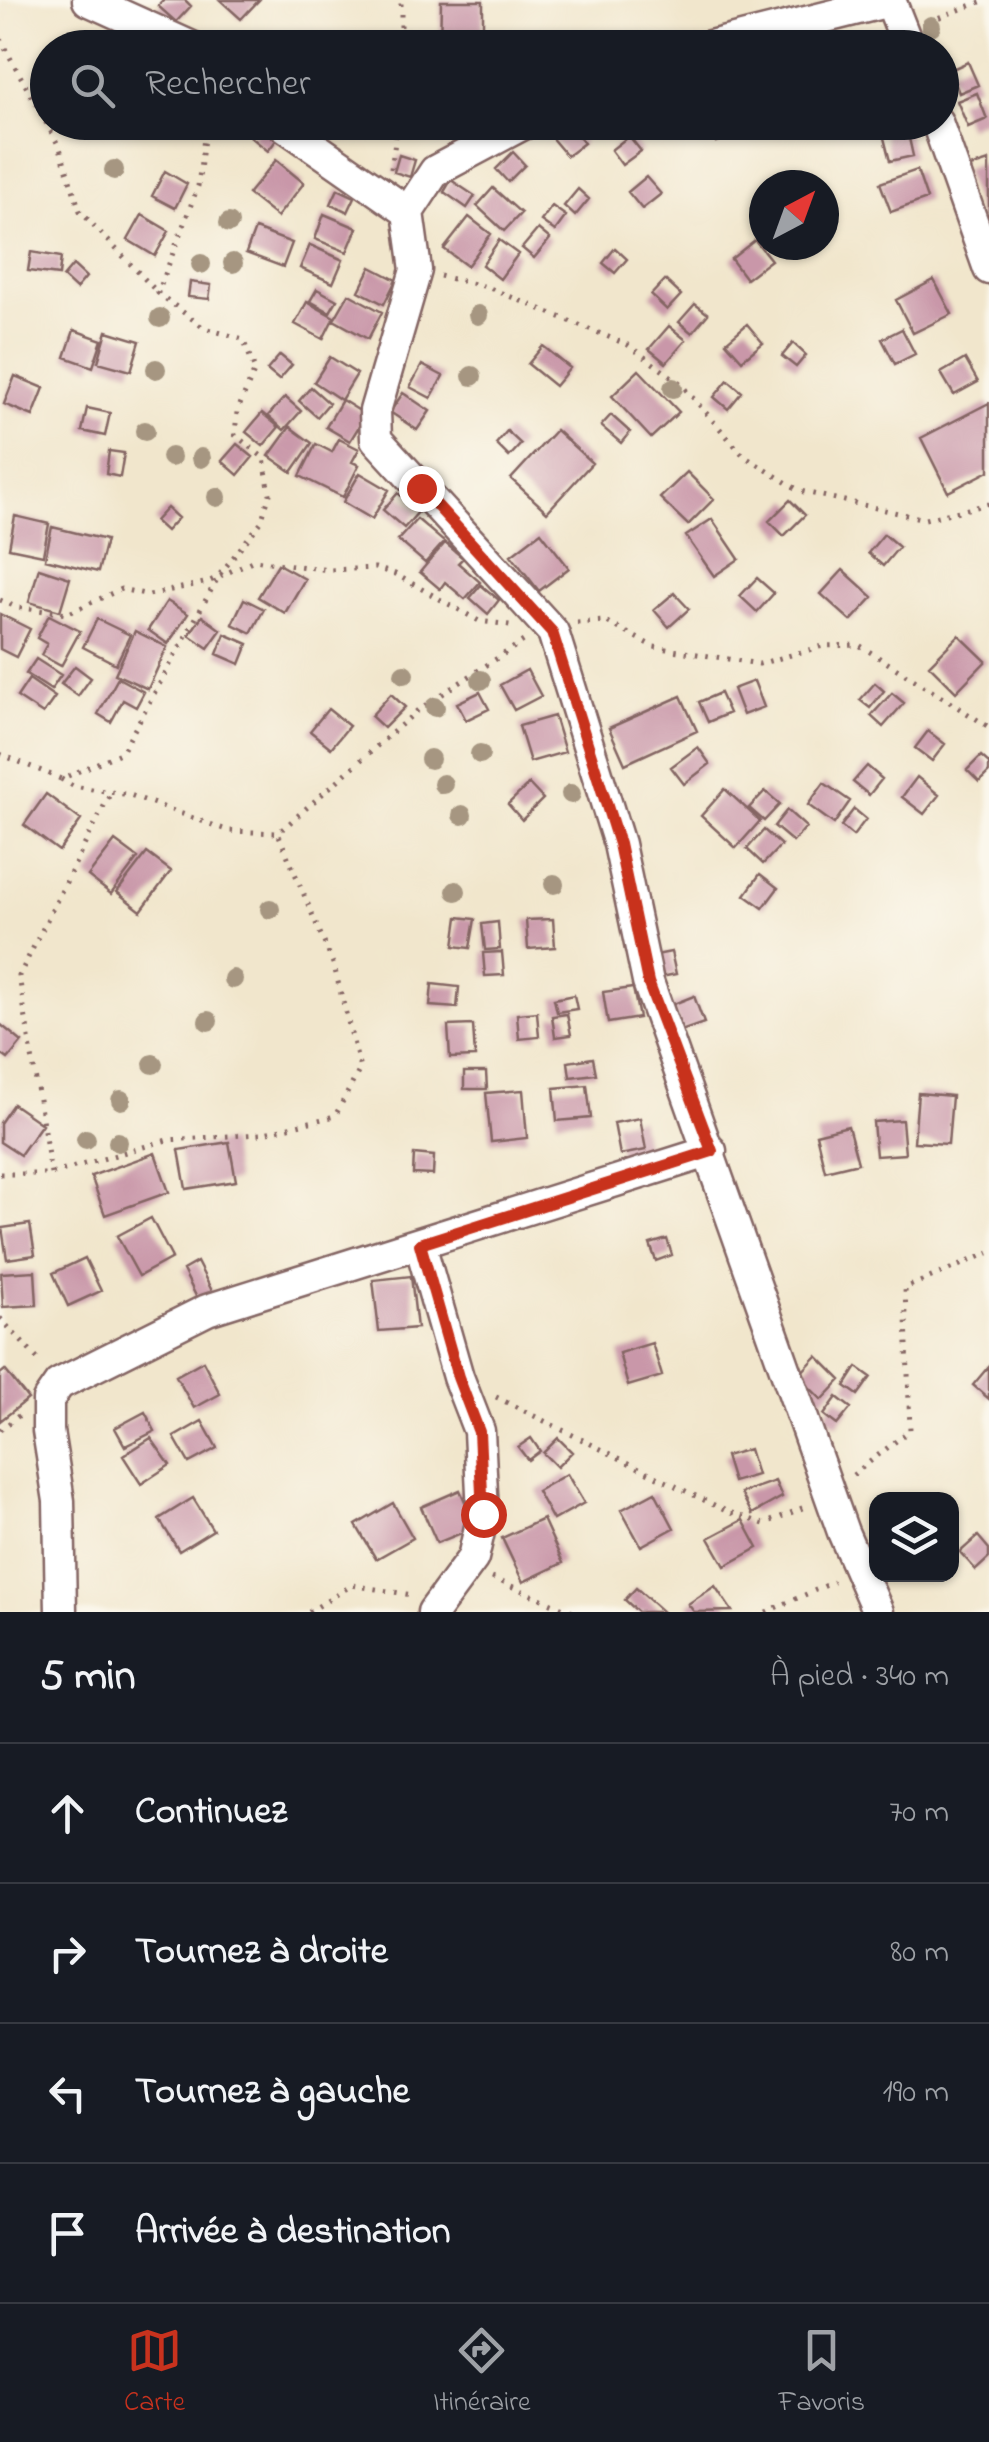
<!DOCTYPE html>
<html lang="fr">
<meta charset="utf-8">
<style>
:root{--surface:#171b24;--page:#20242c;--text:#f1f3f6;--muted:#9ea1a6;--line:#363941;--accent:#c8321e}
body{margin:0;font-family:"Indie Flower",sans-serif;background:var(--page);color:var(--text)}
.controls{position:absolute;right:30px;bottom:30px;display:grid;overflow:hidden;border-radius:20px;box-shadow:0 2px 8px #0004}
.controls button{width:90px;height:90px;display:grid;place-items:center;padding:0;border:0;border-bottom:2px solid var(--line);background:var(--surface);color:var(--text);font:50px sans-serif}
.compass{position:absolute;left:749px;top:170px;width:90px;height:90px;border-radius:50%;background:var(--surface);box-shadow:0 2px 8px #0004;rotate:41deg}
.stop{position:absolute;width:30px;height:30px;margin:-22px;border:8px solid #c8321e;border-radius:50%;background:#fff}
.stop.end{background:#c8321e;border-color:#fff;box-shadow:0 2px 10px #0008}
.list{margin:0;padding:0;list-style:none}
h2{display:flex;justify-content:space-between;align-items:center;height:130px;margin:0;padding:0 40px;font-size:42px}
h2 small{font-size:32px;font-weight:400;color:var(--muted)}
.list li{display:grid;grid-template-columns:65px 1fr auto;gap:30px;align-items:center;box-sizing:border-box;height:140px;padding:0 40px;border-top:2px solid var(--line)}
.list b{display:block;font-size:38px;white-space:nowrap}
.list em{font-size:32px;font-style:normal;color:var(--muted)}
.icon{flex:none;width:55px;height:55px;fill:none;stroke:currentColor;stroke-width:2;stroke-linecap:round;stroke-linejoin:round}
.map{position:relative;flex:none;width:989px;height:1612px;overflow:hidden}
.search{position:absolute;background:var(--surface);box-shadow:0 2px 8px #0004;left:30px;right:30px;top:30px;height:110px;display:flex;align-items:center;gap:25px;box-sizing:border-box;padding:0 35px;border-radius:55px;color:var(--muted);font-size:38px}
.sheet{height:690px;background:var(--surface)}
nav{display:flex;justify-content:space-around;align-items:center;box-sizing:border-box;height:140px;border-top:2px solid var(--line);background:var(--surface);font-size:28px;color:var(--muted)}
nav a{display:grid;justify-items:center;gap:5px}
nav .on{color:var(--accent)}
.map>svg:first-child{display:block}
.building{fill:#c997a9}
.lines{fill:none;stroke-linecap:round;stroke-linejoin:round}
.minor-casing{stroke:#846563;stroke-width:35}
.path{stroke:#846563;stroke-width:5;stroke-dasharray:2.5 8;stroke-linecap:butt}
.minor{stroke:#fff;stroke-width:30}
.tree{fill:#a69681}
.route{stroke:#c8321e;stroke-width:12}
</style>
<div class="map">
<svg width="989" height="1612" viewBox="0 0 989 1612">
<rect width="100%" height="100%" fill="#fbf7ec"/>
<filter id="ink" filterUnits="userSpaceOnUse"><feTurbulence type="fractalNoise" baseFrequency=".01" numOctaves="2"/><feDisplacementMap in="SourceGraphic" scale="20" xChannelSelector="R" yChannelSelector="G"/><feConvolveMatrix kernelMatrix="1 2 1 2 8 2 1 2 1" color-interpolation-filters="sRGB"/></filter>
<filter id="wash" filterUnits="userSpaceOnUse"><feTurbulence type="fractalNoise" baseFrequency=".0048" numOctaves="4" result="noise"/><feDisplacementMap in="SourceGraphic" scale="40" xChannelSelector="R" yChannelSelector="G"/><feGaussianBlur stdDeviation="2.25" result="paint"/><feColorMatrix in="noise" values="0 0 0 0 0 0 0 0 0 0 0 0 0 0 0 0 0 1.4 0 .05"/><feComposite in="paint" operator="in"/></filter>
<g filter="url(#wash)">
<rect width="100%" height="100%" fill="#f1e6cc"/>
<g id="blocks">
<!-- building -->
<path class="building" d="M164 0H185L191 6 176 22 158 6Z
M220 0H259L241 19Z
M441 1H483V48H440Z
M968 62 978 85 959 93 950 70Z
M977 93 987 119 968 127 957 101Z
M263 122 280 135 268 151 251 137Z
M710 122H781V124L716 142Z
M567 123 584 143 567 156 550 136Z
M907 129 913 156 890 161 883 134Z
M629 136 641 151 622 165 611 150Z
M513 152 525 165 508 182 496 169Z
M399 155 415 160 410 177 394 172Z
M276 160 304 183 277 217 248 194Z
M989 161V216L980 219 964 169Z
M917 170 927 199 891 212 880 183Z
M165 171 187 184 175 208 152 196Z
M646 177 661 194 642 209 628 192Z
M451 180 475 196 467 208 444 192Z
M493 188 521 213 504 231 477 206Z
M338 189 355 197 348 212 331 204Z
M578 189 589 199 575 216 564 206Z
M552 206 566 216 555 231 541 221Z
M324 214 357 228 347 252 315 239Z
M142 215 169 231 155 256 128 240Z
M469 217 491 234 467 266 444 249Z
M255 229 292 243 283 267 246 253Z
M538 229 550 239 534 258 522 248Z
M499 240 518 254 500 279 482 265Z
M755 240 771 260 746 279 731 259Z
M310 245 343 260 333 283 300 268Z
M615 248 627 259 615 273 603 263Z
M31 252 61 257 59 275 28 271Z
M73 265 86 277 76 289 63 277Z
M371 267 396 280 384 304 359 291Z
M665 280 681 295 667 310 651 295Z
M934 280 952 314 913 333 896 300Z
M190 282 211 285 209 299 188 297Z
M317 289 337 300 330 312 310 301Z
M349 294 382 312 368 339 334 320Z
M307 302 334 317 323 339 295 324Z
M695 304 708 314 692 333 679 322Z
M747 324 763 343 742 360 726 342Z
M669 326 686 340 666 363 649 349Z
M902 329 915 354 895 364 882 339Z
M74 330 102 340 93 367 65 357Z
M107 331 140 341 131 371 98 362Z
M793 343 806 355 796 367 782 356Z
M543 346 570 368 555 386 528 364Z
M280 355 292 365 279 380 267 370Z
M330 357 357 374 341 400 314 382Z
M965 359 978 382 954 395 941 373Z
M422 365 443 376 431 398 410 387Z
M639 370 679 412 651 438 612 396Z
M15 376 44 388 33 416 4 404Z
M728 380 742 392 728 409 714 397Z
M311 387 329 403 317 417 299 401Z
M403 393 430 411 417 430 390 412Z
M285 397 301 411 284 430 268 416Z
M342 400 366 415 350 441 326 427Z
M989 403V471L948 492 921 438Z
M87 408 110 413 105 436 82 431Z
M262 413 279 427 263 446 246 432Z
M611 415 630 432 621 443 601 426Z
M290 427 312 443 292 472 269 456Z
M556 430 592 463 547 512 511 479Z
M507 431 521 444 509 457 496 444Z
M339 439 359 449 352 462 359 465 343 497 300 476 316 444 332 452Z
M237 444 253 457 238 475 222 461Z
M109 451 124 453 120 477 106 474Z
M687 472 714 499 688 525 660 498Z
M360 473 389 490 372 519 343 502Z
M398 493 419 511 404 528 383 510Z
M790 500 805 515 784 536 769 521Z
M167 508 178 518 166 531 155 521Z
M15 516 49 524 43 555 9 548Z
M417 519 444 542 425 563 398 540Z
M712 519 739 559 714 576 686 536Z
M52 527 106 540 98 572 45 559Z
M541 532 569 568 539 591 511 555Z
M884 534 899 547 883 566 868 553Z
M445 543 463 558 458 563 480 582 465 599 445 582 440 589 420 572Z
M278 564 305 579 285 613 258 597Z
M39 568 70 578 60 611 29 602Z
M843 570 873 597 851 621 821 594Z
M757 578 774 593 757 612 740 596Z
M481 585 499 600 488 614 470 598Z
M674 593 689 609 669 627 654 610Z
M244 599 264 609 251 633 232 624Z
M167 601 188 614 168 644 148 630Z
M0 614 30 629 16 657 0 649Z
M49 615 80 631 61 666 41 655 47 644 37 638Z
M202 616 221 630 208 648 189 635Z
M97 619 130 635 116 664 83 647Z
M135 631 167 647 148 689 115 674Z
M225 634 248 644 240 664 217 654Z
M959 635 986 661 956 692 929 665Z
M36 659 61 675 51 690 26 674Z
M75 666 91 678 78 696 61 684Z
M527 670 541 696 514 710 500 685Z
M118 678 144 692 136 707 123 700 111 722 98 714Z
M29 679 55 697 43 714 17 697Z
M754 681 764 707 743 715 733 689Z
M875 683 884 691 870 708 860 700Z
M480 692 489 709 466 720 457 703Z
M720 693 729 713 708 722 699 702Z
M892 693 904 703 883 727 871 716Z
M391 694 405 707 384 728 371 716Z
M681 696 697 731 625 764 609 728Z
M328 709 349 726 331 748 310 731Z
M554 716 565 752 530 762 519 726Z
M928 731 945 744 932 761 915 748Z
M698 747 710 764 684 784 671 767Z
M981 756 989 763V772L979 782 967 770Z
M867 766 882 779 869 795 853 782Z
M917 777 939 795 924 814 902 797Z
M824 783 850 801 834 824 808 805Z
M529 784 543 799 522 820 508 804Z
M725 789 760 821 736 848 701 816Z
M765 791 780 804 764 821 749 808Z
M46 794 81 820 59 851 24 825Z
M854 809 866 819 853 836 841 826Z
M787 810 806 827 793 842 774 826Z
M764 830 781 845 763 864 747 849Z
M115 841 138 858 111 894 88 876Z
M147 853 171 871 141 911 117 892Z
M760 874 778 888 763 908 745 895Z
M458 917 475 919 470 948 454 946Z
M553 919 555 947 528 949 526 920Z
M498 922 500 949 485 950 482 924Z
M502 952 504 975 485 976 483 953Z
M671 952 676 974 656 978 651 956Z
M432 984 459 987 457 1008 430 1006Z
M633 988 639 1018 608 1023 603 992Z
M574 995 577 1009 557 1012 554 999Z
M694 996 704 1023 681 1031 671 1005Z
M537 1012 539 1037 519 1039 517 1014Z
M567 1014 571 1035 555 1037 552 1016Z
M0 1024 22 1042 8 1059 0 1053Z
M473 1025 475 1057 450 1058 448 1026Z
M593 1058 596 1074 570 1077 568 1062Z
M464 1072H486L487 1089H464Z
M587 1085 591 1118 557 1121 554 1088Z
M523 1090 527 1138 491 1142 486 1093Z
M918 1093 952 1096 948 1144 914 1142Z
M13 1104 42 1124 20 1155 0 1142V1123Z
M640 1118 646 1150 620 1155 614 1123Z
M902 1120 905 1154 876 1156 873 1122Z
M848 1126 858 1163 825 1171 816 1134Z
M229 1142 236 1181 186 1189 179 1150Z
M155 1153 169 1192 105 1215 91 1176Z
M414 1154 434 1156 433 1175 413 1174Z
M151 1218 172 1258 139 1276 117 1236Z
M30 1224 35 1255 7 1259 2 1228Z
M667 1239 672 1255 656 1261 650 1244Z
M85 1258 101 1291 68 1306 53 1273Z
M197 1262 213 1293 198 1300 183 1270Z
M35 1271 37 1305 3 1307 1 1273Z
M411 1276 417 1328 379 1331 373 1280Z
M652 1343 662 1376 628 1386 619 1353Z
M817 1356 841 1380 822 1400 798 1376Z
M203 1361 220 1394 194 1408 176 1376Z
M989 1366V1399L973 1385Z
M857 1367 871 1377 858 1395 845 1386Z
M5 1370 28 1399 0 1421V1374Z
M837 1397 851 1408 837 1425 824 1415Z
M145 1412 155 1431 125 1446 115 1428Z
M202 1421 217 1448 189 1463 174 1437Z
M151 1438 170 1465 141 1484 123 1456Z
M531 1438 540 1451 528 1460 518 1447Z
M558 1438 572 1452 557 1467 543 1453Z
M749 1449 757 1475 733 1482 725 1456Z
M567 1474 584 1503 553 1520 537 1491Z
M775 1481 782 1497 752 1514 741 1493Z
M460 1490 476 1527 437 1543 421 1507Z
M655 1492 674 1528 641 1546 621 1510Z
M193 1498 213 1530 179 1551 159 1519Z
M393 1503 413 1538 376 1559 356 1525Z
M543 1519 563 1563 523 1582 502 1538Z
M743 1520 758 1548 725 1566 709 1538Z
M978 1536 989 1549V1558L976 1570 960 1552Z
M715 1586 732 1611 694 1612 688 1604Z
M636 1588 663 1612H638L625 1600Z"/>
</g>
</g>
<g filter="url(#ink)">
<use href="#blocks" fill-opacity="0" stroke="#846563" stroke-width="2.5"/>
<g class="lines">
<defs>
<path id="minor" d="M88 0 194 48
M890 0 909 48
M702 48 890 1
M279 122 408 212
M527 122 435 171 408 212 416 270 375 411 376 439 553 632 619 844 648 982 843 1532 878 1612
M937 122 989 269
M420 1244 458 1377 479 1431 483 1514 473 1558 433 1612
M61 1612 59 1501 48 1431V1400L59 1384 207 1310 711 1151"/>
</defs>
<!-- minor casing -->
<use href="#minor" class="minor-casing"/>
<!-- path -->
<path class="path" d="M929 21 986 0
M0 39 60 148 80 211 158 293
M401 48V0
M391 169 398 122
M440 276 487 287 628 345 679 382 744 456 800 491 925 519 989 504
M0 600 16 607 67 614 121 589 149 595 208 582 254 560 329 570 375 568 395 574 479 621 510 625
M577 623 605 621 654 647 759 664 823 646 859 645 989 727
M0 754 61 779 122 752 220 574 261 522 270 494 264 458 235 435 237 412 255 370 243 339 204 328 158 293 198 186 206 122
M61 779 73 786 130 795 229 831 278 833 418 710 525 640
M0 1174H51L167 1140 260 1134 335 1116 360 1069 334 966 278 833
M51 1174 19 976 111 792
M0 1318 42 1364
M496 1397 726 1511 764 1524 807 1506
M0 1430 21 1414
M853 1475 910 1430 905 1288 989 1253
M492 1578 573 1612
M309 1612 352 1585 412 1595
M766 1612 834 1582"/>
<!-- minor -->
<use href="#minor" class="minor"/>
</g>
<!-- trees -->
<g class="tree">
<circle cx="931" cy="26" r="10"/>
<circle cx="114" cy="170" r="10"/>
<circle cx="229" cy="223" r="10"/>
<circle cx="233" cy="263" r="10"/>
<circle cx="201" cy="264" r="10"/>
<circle cx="478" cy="315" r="10"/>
<circle cx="160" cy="318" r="10"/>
<circle cx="156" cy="369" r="10"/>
<circle cx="472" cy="376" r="10"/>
<circle cx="673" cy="388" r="10"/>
<circle cx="145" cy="431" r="10"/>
<circle cx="171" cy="457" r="10"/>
<circle cx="201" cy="458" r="10"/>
<circle cx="217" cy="497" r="10"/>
<circle cx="404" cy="674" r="10"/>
<circle cx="481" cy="680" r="10"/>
<circle cx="435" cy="707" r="10"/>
<circle cx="480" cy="754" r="10"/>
<circle cx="430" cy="759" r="10"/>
<circle cx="443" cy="784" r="10"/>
<circle cx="571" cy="794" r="10"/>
<circle cx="462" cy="815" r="10"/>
<circle cx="554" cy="884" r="10"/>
<circle cx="456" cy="891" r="10"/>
<circle cx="270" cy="909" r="10"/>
<circle cx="233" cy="979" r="10"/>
<circle cx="208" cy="1021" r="10"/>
<circle cx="153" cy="1064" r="10"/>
<circle cx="121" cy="1100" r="10"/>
<circle cx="86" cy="1139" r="10"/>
<circle cx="118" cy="1142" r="10"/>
</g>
</g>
<g class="lines" filter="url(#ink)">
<!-- route -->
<path class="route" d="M421 488 552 632 619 844 648 982 712 1151 420 1244 458 1377 479 1432 483 1514"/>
</g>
</svg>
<div class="controls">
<button><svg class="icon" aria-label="layers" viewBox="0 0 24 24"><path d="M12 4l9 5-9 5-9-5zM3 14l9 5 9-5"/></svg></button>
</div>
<svg class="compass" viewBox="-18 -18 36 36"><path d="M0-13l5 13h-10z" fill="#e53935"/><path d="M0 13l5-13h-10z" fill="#9ea1a6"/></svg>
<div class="stop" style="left:483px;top:1514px"></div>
<div class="stop end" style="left:421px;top:488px"></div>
<div class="search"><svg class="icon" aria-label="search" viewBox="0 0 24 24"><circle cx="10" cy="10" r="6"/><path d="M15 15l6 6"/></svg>Rechercher</div>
</div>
<section class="sheet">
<h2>5 min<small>À pied · 340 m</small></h2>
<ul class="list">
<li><svg class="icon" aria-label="ahead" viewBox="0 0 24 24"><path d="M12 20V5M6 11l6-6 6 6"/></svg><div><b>Continuez</b></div><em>70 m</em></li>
<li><svg class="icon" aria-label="right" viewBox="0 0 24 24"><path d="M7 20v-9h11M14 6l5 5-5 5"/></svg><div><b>Tournez à droite</b></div><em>80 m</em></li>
<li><svg class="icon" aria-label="left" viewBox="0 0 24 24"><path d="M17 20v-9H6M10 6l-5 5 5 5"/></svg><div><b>Tournez à gauche</b></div><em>190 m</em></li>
<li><svg class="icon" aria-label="arrive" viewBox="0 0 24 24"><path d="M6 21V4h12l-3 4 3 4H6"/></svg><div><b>Arrivée à destination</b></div></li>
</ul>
</section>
<nav>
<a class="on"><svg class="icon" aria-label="map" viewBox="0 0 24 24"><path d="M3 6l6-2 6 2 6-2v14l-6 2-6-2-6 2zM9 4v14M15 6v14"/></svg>Carte</a>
<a><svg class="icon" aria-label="directions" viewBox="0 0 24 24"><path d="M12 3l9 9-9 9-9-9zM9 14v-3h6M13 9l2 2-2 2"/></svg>Itinéraire</a>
<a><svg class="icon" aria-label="saved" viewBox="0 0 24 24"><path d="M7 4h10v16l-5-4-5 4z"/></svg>Favoris</a>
</nav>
